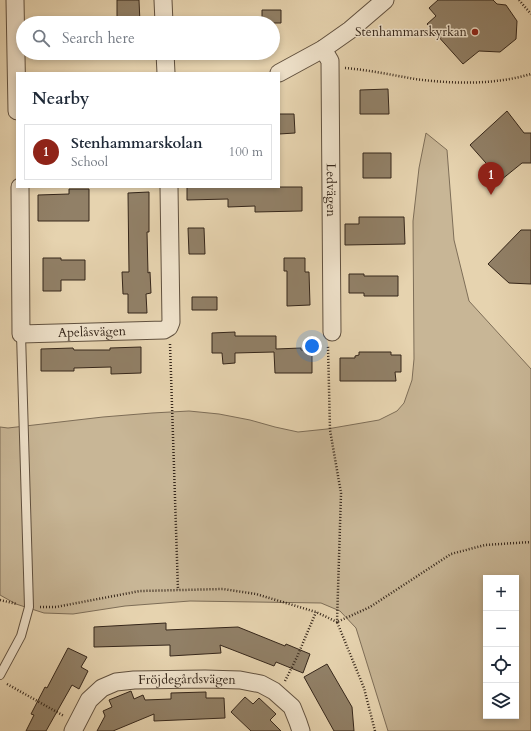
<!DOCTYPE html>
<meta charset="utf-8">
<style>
:root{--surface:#fff;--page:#f2f2f3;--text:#1f2937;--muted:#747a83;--line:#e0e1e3;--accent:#8f2418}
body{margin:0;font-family:Cardo,serif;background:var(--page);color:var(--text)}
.controls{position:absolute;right:12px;bottom:12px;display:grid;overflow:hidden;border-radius:0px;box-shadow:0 2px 6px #0003}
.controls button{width:36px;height:36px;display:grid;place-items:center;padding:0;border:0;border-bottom:1px solid var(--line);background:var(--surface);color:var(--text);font:20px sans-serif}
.you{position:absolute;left:312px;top:346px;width:14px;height:14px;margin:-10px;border:3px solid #fff;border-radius:50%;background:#1a73e8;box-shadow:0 0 0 6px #1a73e833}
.badge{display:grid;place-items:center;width:26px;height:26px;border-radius:50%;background:var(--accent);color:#fff;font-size:13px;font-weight:700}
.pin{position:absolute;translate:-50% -33px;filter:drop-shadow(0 1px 2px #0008)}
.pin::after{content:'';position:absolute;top:21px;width:14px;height:12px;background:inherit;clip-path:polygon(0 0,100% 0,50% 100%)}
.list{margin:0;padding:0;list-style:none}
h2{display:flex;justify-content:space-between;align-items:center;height:52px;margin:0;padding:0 16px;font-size:17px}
h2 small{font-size:13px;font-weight:400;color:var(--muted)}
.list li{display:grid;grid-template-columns:26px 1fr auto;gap:12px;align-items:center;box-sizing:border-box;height:56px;margin:0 8px 8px;padding:0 8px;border:1px solid var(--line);border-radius:0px}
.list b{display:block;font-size:15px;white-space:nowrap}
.list p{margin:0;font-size:13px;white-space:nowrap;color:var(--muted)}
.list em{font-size:13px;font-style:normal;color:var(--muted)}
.icon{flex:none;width:22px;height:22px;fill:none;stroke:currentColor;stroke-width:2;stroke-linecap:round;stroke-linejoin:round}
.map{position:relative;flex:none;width:531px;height:731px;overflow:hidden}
.search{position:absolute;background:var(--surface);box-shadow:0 2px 6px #0003;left:16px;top:16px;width:264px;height:44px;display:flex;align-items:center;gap:10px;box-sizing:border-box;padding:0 14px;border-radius:22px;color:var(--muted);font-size:15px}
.panel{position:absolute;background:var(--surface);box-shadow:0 2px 6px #0003;left:16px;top:72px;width:264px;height:116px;border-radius:0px}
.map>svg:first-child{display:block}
.green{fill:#c8b696;stroke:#7e6e58;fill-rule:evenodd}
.building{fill:#918067;stroke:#35261a}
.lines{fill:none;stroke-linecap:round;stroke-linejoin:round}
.service-casing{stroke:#61513f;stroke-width:10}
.minor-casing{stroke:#61513f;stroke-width:19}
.path{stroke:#35261a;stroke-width:2.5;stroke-dasharray:1 2;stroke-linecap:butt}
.service{stroke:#efe2cb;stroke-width:8}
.minor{stroke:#efe2cb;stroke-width:17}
.poi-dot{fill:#8f2418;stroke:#efe2cb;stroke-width:1.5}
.labels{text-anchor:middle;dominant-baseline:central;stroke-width:3;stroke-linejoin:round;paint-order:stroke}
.poi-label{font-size:13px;fill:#35261a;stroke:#efe2cb;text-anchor:end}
.street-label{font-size:13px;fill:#35261a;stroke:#efe2cb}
</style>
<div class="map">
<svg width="531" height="731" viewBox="0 0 531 731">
<rect width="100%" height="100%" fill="#e6d3af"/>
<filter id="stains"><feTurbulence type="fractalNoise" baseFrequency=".005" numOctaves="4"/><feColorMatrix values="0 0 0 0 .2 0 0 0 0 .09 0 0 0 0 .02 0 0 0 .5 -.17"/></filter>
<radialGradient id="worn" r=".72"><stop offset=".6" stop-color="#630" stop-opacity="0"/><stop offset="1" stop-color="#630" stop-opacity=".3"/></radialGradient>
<!-- green -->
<path class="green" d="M426 133 447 150 454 240 469 301 531 369V731H388L356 628 340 611 321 603 190 601 125 606 73 614 44 613 16 604 0 595V427L8 428 103 417 152 413 189 411 219 414 250 420 275 427 298 432 327 429 379 420 397 411 404 403 412 380 414 359 413 221 419 168ZM486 578H516V716H486Z"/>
<!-- building -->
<path class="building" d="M117 0H139L140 23H117Z
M438 0H493L497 4 506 5 517 21 516 39 500 52 479 51 463 64 427 24 436 16 429 8Z
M262 10H281V23H262Z
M388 89 389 114H360V90Z
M507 111 524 133H531V163H522L501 180 470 145Z
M279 114H294L295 133 279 134Z
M363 153H391V178H363Z
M187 187H302V211L255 212V206L228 207V199L187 200Z
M69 189H89V221H38V195L69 194Z
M149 192V232H147L148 273 150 272 151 293 146 294 147 313H128V294H123L122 272H129L128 193Z
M359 217H404L405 244 345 245V224H359Z
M188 228H204L205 254H189Z
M521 230H531V284L509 283 488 264Z
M43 258H61V260H85V280H61V291H43Z
M284 258H305V272H309L310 305 287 306V271H284Z
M349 274H364V276H398V296H364V293H349Z
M192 297H217V310H192Z
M235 332V336H276V349L301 348V350H312V373H275L274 352 235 353V363L223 364 222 353H212V333Z
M141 347V373L111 374V367L74 368V371H41V349L73 348 74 350H110V348Z
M359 352H391V355H401V372H395L396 381H340V358H355V356L359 355Z
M166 623V630L238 627 285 646 286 644 310 654 303 673 276 662 274 666 220 645 221 653 170 656V645L94 647V627Z
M68 648 87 657 81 667 88 671 79 689 72 685 46 731H26L34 715 31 714 45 687 47 688Z
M327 664 352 707 354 731H334L304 677Z
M131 691 134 699 143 695 145 700 171 699V693L206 692V698H224L225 718 154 721V714L113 731H97L105 716 103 711 112 707 109 700Z
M245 697 253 704 259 698 276 714 270 720 281 731H251L231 712Z"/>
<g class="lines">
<defs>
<path id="service" d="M0 675 21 636 29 607 21 334"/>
<g id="minor">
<path d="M15 0 17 111"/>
<path d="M163 0 164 23"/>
<path id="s1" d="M323 49 330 61 332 332"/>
<path d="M165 53 166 73"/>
<path d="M279 73 323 49 350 30 385 0"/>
<path id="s2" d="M20 187 21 334 164 330 169 327 171 322 169 187"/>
<path id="s3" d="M73 731 89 700 102 688 116 682 134 680 205 679 240 680 261 684 274 691 292 707 298 722 301 731"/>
</g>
</defs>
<!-- service casing -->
<use href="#service" class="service-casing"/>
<!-- minor casing -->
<use href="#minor" class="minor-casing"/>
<!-- path -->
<path class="path" d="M519 0 531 14
M345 68C369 70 392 75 415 79 453 84 494 85 531 74
M170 344 178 590
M0 600 17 604
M40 607H56L140 591 223 589 256 594 316 612 337 622 341 493 330 430 328 346
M285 681 297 657 316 612
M7 684 64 716
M375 731 364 688 337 622 370 607 451 554 485 545 531 542"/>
<!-- service -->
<use href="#service" class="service"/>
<!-- minor -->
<use href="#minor" class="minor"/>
</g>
<!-- markers -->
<circle class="poi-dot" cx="475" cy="32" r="4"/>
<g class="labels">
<!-- poi labels -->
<g class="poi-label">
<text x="467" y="32">Stenhammarskyrkan</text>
</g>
<!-- street labels -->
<g class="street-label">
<text stroke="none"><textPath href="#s1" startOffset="143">Ledvägen</textPath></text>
<text stroke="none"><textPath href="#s2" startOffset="218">Apelåsvägen</textPath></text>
<text stroke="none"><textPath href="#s3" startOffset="139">Fröjdegårdsvägen</textPath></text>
</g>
</g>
<rect width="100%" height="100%" filter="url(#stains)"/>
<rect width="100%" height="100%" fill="url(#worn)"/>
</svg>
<div class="controls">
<button>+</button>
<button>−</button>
<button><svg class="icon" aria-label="locate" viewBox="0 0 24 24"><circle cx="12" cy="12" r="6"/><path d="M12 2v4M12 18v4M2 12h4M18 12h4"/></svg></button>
<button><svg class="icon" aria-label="layers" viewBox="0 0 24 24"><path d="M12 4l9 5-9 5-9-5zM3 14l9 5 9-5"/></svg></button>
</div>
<div class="you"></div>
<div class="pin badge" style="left:491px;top:195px">1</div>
<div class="search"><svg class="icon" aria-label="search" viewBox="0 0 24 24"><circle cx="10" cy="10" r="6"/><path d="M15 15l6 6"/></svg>Search here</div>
<section class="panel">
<h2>Nearby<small></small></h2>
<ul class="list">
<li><span class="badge">1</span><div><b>Stenhammarskolan</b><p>School</p></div><em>100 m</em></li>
</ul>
</section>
</div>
